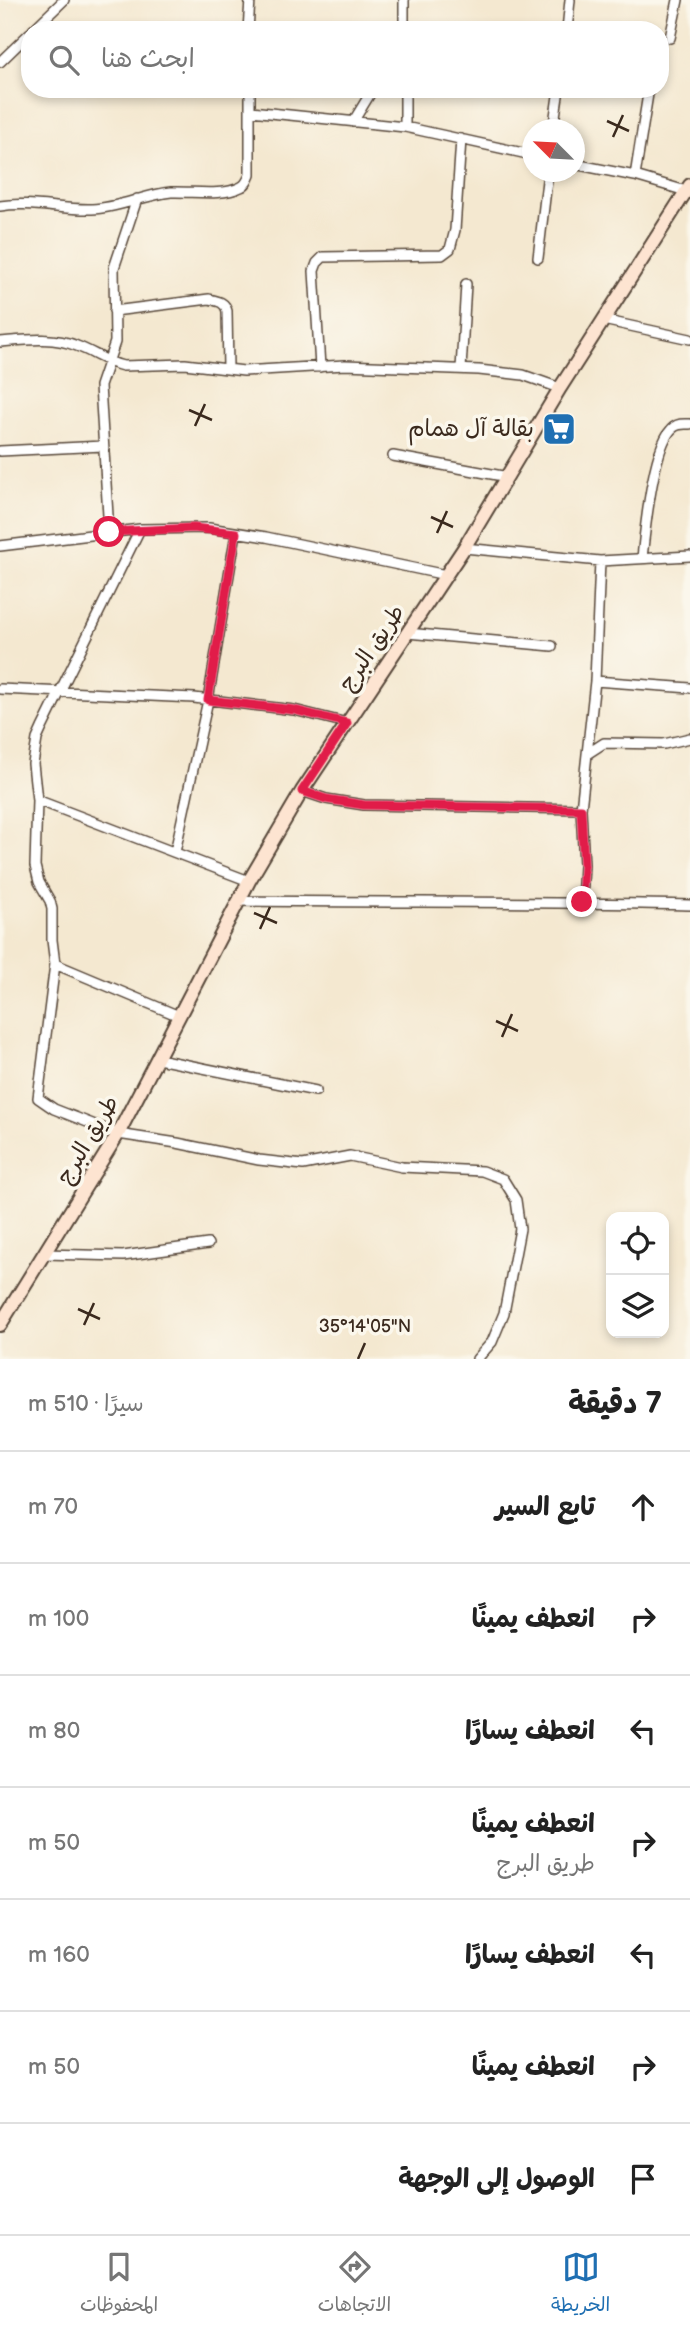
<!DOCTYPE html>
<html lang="ar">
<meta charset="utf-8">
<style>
:root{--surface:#fff;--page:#f2f2f2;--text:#222;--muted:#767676;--line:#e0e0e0;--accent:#1f6fb2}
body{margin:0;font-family:"Balsamiq Sans","Playpen Sans Arabic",sans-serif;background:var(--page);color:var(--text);direction:rtl}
.controls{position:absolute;right:21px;bottom:21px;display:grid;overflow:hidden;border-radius:14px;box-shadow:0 4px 10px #0003}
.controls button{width:63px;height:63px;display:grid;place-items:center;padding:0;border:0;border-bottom:2px solid var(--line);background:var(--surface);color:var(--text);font:35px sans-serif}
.compass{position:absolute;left:522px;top:119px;width:63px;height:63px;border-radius:50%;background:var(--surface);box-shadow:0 4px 10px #0003;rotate:294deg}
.stop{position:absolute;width:21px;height:21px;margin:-16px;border:5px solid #e11d48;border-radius:50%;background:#fff}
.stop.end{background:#e11d48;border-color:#fff;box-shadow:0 2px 7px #0008}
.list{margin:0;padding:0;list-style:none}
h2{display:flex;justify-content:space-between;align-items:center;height:91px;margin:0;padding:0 28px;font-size:30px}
h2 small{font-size:23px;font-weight:400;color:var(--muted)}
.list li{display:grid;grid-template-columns:46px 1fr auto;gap:21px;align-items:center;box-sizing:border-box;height:112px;padding:0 28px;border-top:2px solid var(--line)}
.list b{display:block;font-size:26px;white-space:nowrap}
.list p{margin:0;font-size:23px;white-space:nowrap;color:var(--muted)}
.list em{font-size:23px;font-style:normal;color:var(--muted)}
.icon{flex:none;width:38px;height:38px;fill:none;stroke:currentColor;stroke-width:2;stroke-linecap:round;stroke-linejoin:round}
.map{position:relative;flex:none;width:690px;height:1359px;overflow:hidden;direction:ltr}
.search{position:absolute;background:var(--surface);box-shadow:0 4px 10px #0003;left:21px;right:21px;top:21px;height:77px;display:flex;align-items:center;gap:18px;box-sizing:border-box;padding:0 24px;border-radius:28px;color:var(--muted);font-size:26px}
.sheet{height:875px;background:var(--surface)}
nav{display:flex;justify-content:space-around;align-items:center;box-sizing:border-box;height:98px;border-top:2px solid var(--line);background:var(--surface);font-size:19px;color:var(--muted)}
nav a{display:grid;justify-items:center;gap:4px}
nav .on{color:var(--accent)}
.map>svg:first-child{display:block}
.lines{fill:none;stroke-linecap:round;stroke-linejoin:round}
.street-casing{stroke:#574639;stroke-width:12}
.secondary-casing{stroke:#574639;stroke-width:16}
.street{stroke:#fff;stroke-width:9}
.secondary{stroke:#fde4d1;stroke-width:12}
.route{stroke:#e11d48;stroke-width:9}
.ticks{fill:none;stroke:#3b2a1e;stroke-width:2.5}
.labels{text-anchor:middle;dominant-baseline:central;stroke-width:7;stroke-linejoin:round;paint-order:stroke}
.poi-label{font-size:23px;fill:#3b2a1e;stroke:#fbf7ec;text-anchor:end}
.street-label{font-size:23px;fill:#3b2a1e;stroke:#fbf7ec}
.ticks-label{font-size:18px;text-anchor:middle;fill:#3b2a1e;stroke:#fbf7ec;stroke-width:7;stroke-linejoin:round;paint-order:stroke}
</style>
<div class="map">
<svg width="690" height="1359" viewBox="0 0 690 1359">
<rect width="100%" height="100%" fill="#fbf7ec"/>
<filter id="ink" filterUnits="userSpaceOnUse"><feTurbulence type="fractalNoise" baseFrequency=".0143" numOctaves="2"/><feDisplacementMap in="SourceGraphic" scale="14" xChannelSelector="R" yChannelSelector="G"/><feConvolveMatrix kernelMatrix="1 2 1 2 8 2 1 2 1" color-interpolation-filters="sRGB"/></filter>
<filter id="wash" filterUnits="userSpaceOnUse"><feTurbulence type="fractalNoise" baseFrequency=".00686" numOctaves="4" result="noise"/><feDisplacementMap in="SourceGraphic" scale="28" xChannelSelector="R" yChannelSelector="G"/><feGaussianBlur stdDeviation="1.57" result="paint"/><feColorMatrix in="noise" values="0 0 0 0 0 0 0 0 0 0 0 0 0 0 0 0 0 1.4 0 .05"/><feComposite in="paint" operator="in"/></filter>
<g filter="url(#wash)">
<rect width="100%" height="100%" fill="#f4e8d0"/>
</g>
<g filter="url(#ink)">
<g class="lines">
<defs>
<path id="street" d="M404 0V30
M33 30 64 0
M248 30 250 0
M567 30 570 0
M670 38 678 0
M0 62 30 33
M405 89V127
M251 111 405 127 532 155
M353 122 373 89
M553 130 559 89
M574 164 635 176 686 191
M635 176 648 94
M0 206C30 201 61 210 92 209 119 208 144 195 171 192 192 191 221 197 241 187 246 185 248 180 250 175V89
M538 258 548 172
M114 311 209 299C218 301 225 302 227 311L228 369
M603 320 690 339
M0 342C25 340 53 336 77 346 93 352 106 362 123 366L185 364 244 371 345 365 479 370 523 375 560 388
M320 367 314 271 317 263 323 257 442 255 450 249 455 230 461 139
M461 369 466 284
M0 451 103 446
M393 456 508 477
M140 529 42 728 37 739 33 764 37 800 35 866 39 882 50 901 52 909V940L55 964 38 1098 54 1109 118 1134 177 1143 259 1160 303 1165 350 1156 402 1167 482 1171 503 1179 516 1200 520 1229 504 1313 492 1342 477 1359
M109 532 100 386 115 342 114 268 137 199
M0 546 140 529 209 528 266 537 446 575
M464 548 600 561 690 556
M642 558C645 531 653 442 674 427 679 423 684 424 690 424
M407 633 552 646
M595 681 690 688
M0 689 194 698 294 710 347 723
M587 754 604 743 664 744 690 738
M302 791 326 799 364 805 581 809
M37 800 249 881
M175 852 208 700 236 533
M239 901C389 903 540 901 690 905
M582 902 584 865 581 809 595 681 600 561
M55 964 179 1016
M158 1059 316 1091
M44 1254 123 1256 208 1244"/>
<path id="secondary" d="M0 1325 118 1134 249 881 302 791 464 548 560 388 690 185"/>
</defs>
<!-- street casing -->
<use href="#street" class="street-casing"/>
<!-- secondary casing -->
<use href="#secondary" class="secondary-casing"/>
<!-- street -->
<use href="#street" class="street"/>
<!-- secondary -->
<use href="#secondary" class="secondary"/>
</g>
</g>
<g class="lines" filter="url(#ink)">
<!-- route -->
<path class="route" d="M109 532 194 528 236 533 208 700 294 710 347 723 302 791 326 799 364 805 581 809 584 865 582 902"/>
</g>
<!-- ticks -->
<path class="ticks" d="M607 121 629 131M613 137 623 115M189 410 212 420M195 426 205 404M431 517 453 527M437 533 447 511M254 913 277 923M260 929 270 907M496 1021 518 1031M502 1037 512 1014M78 1309 100 1319M84 1325 94 1303M358 1359 365 1343"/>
<!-- icons -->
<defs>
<symbol id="supermarket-square" viewBox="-11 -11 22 22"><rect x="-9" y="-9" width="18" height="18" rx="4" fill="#1f6fb2" stroke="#fbf7ec"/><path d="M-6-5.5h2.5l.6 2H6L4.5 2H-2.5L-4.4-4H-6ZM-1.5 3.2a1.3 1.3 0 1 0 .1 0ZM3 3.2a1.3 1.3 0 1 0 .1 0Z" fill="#fff"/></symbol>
</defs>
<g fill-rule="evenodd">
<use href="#supermarket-square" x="540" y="410" width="38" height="38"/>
</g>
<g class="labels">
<!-- poi labels -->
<g class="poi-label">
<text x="534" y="429">بقالة آل همام</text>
</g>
<!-- street labels -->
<g class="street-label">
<text transform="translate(372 648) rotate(-56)">طريق البرج</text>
<text transform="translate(88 1140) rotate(-59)">طريق البرج</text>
</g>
</g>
<g class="ticks-label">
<text x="365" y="1332">35°14'05"N</text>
</g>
</svg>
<div class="controls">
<button><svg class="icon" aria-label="locate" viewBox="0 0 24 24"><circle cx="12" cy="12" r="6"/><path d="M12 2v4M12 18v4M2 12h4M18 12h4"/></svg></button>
<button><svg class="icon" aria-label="layers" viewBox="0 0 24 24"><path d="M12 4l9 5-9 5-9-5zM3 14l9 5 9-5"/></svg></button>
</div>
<svg class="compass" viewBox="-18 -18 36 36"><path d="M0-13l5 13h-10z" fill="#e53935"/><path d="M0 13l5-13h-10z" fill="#767676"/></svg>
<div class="stop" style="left:109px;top:532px"></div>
<div class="stop end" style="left:582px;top:902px"></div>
<div class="search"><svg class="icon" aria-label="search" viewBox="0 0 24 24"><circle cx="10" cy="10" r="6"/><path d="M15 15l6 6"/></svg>ابحث هنا</div>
</div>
<section class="sheet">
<h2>7 دقيقة<small>سيرًا · 510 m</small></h2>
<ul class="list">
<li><svg class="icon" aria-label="ahead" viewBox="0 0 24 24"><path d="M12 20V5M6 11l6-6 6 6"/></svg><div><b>تابع السير</b></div><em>70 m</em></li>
<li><svg class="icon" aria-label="right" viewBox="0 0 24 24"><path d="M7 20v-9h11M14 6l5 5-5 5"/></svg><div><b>انعطف يمينًا</b></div><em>100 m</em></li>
<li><svg class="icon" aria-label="left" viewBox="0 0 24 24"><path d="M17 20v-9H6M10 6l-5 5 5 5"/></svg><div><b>انعطف يسارًا</b></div><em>80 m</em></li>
<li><svg class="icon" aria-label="right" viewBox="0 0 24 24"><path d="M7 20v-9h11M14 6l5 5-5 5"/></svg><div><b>انعطف يمينًا</b><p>طريق البرج</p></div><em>50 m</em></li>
<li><svg class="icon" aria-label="left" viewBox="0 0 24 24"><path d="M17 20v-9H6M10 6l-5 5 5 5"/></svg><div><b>انعطف يسارًا</b></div><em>160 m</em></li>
<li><svg class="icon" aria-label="right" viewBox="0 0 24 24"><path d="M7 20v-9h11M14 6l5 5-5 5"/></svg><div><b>انعطف يمينًا</b></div><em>50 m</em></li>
<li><svg class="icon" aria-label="arrive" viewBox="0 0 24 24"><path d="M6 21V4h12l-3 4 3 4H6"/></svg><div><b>الوصول إلى الوجهة</b></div></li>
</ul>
</section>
<nav>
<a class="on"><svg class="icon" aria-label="map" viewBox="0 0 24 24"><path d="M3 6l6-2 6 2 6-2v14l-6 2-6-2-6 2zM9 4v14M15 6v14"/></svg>الخريطة</a>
<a><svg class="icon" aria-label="directions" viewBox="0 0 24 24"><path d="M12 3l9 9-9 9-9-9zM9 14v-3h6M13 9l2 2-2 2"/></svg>الاتجاهات</a>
<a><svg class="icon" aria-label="saved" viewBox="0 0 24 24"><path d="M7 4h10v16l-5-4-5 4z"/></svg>المحفوظات</a>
</nav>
